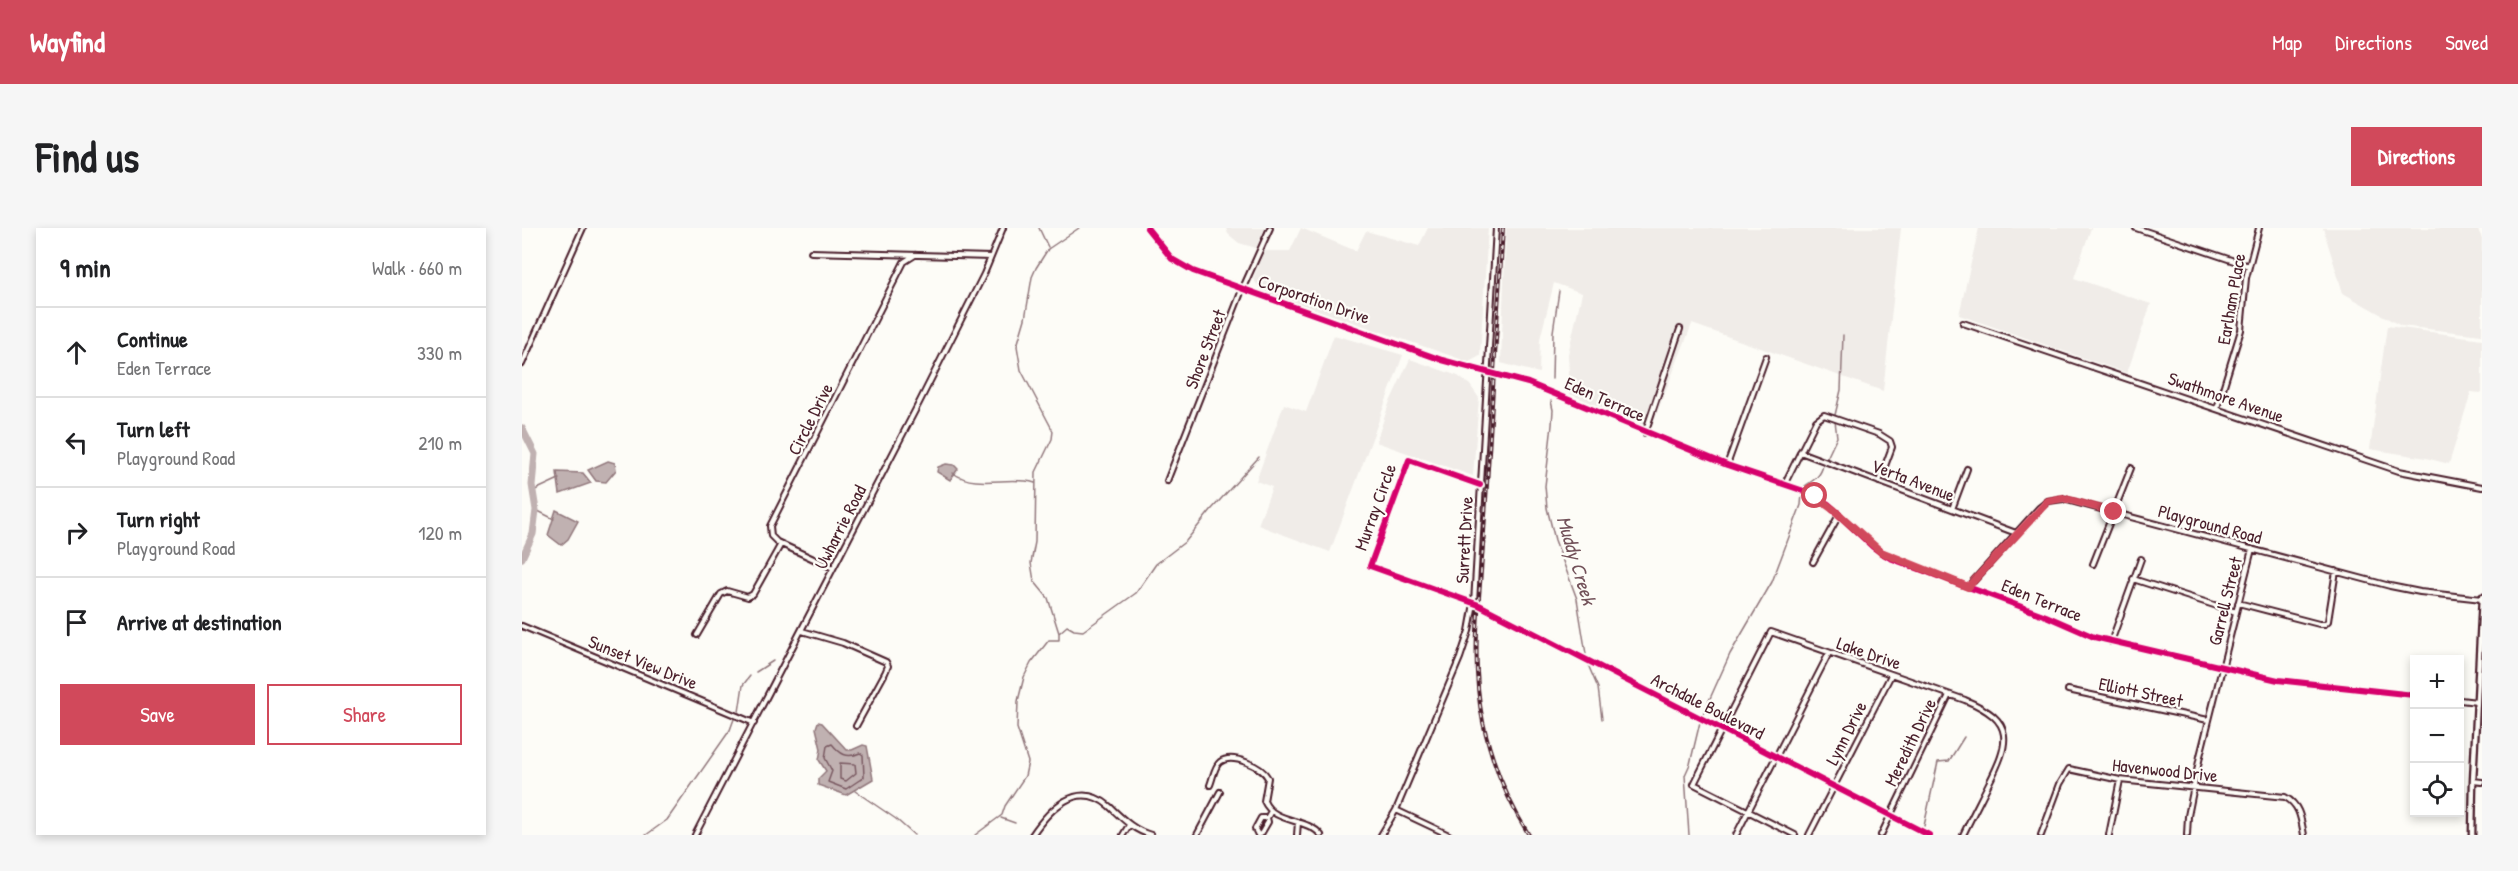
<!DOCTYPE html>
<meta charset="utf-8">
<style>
:root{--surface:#fff;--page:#f6f6f6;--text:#202124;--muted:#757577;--line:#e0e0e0;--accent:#d1495b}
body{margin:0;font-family:"Patrick Hand",sans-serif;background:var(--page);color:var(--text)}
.controls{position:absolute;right:18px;bottom:18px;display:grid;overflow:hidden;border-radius:0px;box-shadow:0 3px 9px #0003}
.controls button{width:54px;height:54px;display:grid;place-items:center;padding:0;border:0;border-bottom:2px solid var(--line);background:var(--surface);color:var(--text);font:30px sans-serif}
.stop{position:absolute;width:18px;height:18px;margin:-14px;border:4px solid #d1495b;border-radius:50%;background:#fff}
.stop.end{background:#d1495b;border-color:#fff;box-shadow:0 2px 6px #0008}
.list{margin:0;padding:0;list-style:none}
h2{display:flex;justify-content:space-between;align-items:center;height:78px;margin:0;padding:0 24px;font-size:26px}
h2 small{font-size:20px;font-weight:400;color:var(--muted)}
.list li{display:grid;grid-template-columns:39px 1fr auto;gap:18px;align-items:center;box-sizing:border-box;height:90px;padding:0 24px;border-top:2px solid var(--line)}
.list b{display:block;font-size:22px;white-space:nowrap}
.list p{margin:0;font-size:20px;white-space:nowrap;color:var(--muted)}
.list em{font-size:20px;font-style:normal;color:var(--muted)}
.actions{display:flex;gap:12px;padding:18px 24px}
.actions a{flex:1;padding:14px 0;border:2px solid var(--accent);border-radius:0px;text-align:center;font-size:21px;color:var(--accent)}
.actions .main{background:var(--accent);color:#fff}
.icon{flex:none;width:33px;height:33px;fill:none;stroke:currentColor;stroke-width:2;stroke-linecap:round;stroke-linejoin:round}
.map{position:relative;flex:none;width:1960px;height:607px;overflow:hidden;border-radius:0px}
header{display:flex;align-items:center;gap:36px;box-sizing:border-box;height:84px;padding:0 30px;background:var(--accent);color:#fff}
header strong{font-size:28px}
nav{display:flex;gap:33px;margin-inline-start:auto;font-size:21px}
.intro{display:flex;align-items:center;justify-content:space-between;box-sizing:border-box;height:144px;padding:0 36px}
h1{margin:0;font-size:42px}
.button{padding:15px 27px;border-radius:0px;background:var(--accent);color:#fff;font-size:21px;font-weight:700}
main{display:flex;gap:36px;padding:0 36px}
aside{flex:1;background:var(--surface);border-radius:0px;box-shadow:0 3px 9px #0003}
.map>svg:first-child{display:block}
.built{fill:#f0ece8}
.water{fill:#c0b1b1;stroke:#91777b;stroke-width:1.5}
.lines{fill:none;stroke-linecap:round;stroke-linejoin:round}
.shore{stroke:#795961;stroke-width:1.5}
.stream{stroke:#91777b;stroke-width:1.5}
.river{stroke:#c0b1b1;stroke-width:7}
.minor-casing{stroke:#4a1f2b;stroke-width:8}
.major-casing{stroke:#4a1f2b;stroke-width:9}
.minor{stroke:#fdfcf7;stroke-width:4}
.major{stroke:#fdfcf7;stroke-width:4.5}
.rail-casing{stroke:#4a1f2b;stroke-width:4}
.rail{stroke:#fdfcf7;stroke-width:1.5;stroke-dasharray:4.5;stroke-linecap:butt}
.cycleway-casing{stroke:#fdfcf7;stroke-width:10}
.cycleway{stroke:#d6006c;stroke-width:6}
.route{stroke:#d1495b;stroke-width:8}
.labels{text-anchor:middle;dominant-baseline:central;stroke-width:4.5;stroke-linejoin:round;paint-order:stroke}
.street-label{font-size:18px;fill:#4a1f2b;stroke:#fdfcf7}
.water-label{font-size:20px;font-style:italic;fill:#73525a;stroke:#fdfcf7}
</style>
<header>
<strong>Wayfind</strong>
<nav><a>Map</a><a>Directions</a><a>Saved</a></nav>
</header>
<div class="intro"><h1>Find us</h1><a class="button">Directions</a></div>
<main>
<aside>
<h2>9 min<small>Walk · 660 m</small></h2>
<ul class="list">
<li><svg class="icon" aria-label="ahead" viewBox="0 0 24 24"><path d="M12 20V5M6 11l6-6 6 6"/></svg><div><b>Continue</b><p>Eden Terrace</p></div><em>330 m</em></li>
<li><svg class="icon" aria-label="left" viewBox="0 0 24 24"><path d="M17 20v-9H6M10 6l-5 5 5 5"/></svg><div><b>Turn left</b><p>Playground Road</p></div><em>210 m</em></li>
<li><svg class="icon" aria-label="right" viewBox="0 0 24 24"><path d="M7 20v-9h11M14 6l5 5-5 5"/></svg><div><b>Turn right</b><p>Playground Road</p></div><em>120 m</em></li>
<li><svg class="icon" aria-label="arrive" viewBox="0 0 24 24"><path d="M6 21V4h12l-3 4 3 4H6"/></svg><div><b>Arrive at destination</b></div></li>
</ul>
<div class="actions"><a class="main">Save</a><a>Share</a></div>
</aside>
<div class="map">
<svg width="1960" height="607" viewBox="0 0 1960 607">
<rect width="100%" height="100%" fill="#fdfcf7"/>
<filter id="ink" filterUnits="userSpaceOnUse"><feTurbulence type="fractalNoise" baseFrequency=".0167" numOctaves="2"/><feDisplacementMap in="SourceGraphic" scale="12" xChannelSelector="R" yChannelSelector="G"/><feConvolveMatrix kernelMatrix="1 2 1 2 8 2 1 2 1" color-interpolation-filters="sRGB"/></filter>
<g filter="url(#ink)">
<!-- built -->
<path class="built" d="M704 0H743L734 20 717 15 706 6Z
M779 0 834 23 844 3 897 18 906 0H966L958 128 947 134 740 63 731 51 742 23H768Z
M984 0H1379L1361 163 1170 96 1129 200 1048 166 1046 126 1060 65 1032 55 1018 111 1017 145 979 135Z
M1457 0H1569L1552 50 1629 76 1605 145 1437 87Z
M1801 0H1955L1960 10V107L1879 98 1821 65Z
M1865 98 1960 111V165L1949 164 1927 236 1904 230 1848 221Z
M812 107 881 127 808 324 736 297 750 259 734 253 762 176 784 184Z
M888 131 936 148 948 157 957 170 951 248 854 214 867 176Z"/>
<!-- water -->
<path class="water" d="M86 233 93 235 94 242 84 254 74 253 66 242Z
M424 236 432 237 436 241 428 252 415 244 416 239Z
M35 244 61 245 69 255 38 266Z
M34 282 56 293 46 311 39 317 26 307Z
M296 494 300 495 325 522H330L341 517 345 518 351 551 324 567 296 557V551L304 543 297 532 299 521 294 500Z"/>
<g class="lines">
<!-- shore -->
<path class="shore" d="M310 516C318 526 325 531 338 525L341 527 342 549 324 561 306 554 310 543 303 530 305 518Z
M318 535 333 536 334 545 324 553 318 551Z"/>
<!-- stream -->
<path class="stream" d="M517 0 526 19
M1030 151 1031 104 1037 63
M1029 173 1031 182 1030 197 1023 258 1025 280 1033 312 1055 371 1064 426
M1313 187 1319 162 1321 107
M1305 230 1315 209 1313 193
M431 245C455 262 487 247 513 255
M1283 258C1292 252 1299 248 1301 237
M11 263 37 251
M14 282 32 291
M537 405 526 370 512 353 509 335 513 314 514 244 530 211 531 203 499 142 495 118 503 91 510 49 514 40 526 21 557 0
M1067 439 1076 460 1080 491
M234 444 251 433
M217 484 221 457 228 448
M1181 486 1208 426 1250 354 1279 277 1280 266
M333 563 374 591 392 607
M479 590 493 595
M1402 598 1416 534 1427 533 1442 509
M124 607 145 592 208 502 212 491
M453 607 480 587 483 578 503 548 506 534 495 500 496 473 502 449 509 435 527 412H537V405L545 398 552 402 561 403 614 365 634 336 664 313 689 282 737 229
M1167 607 1163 547 1168 536 1178 494"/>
<!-- river -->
<path class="river" d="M0 200 13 226 10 257 14 282 11 306 0 330"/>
<defs>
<path id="minor" d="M625 0 650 31 671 43 920 132 1006 155 1205 237 1279 262 1306 276 1351 319 1368 330 1524 388 1572 409 1756 452 1892 467
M1614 0 1727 38
M289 24 469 29
M1441 95 1877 243 1960 259
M0 136 61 0
M1695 180 1719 102 1724 50 1737 0
M1123 205 1158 101
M1278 224 1494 305
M1205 237 1244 129
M645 253 720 62 748 0
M1263 255 1294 193 1302 187 1357 206 1368 213 1370 219 1357 254
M958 257 887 232 848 338 957 377 1407 607
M1430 281 1445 241
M1291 334 1317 287
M1571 336 1609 240
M311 340 255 314 249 308 248 298 382 34 393 27
M1611 351 1714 384
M1446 359 1517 280 1526 273 1541 271 1868 358 1898 364 1960 371
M1716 375 1797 396H1803L1806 393 1814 343
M0 398 232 495
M280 403 321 415 364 434 366 438 363 445 334 498
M175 407 199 366 205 363 226 369 231 366 259 316
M1589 414 1619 331
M1546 462 1686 492
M1938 472 1955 474
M1951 553 1960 554
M688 557C691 550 692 539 698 534 710 525 740 538 746 550L742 573C752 596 784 589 799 607
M874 582 927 607
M745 590H739L733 601 736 607 739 606 746 594 745 590 749 583
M173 607 398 173 462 46 481 0
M510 607C527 582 555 551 587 578 601 591 611 602 629 607
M601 607 607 597
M675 607 698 564
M775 607 776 594
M859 607 874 582 938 430 947 403 952 375 974 0
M1214 607 1307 425
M1273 607 1172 556 1249 404 1443 472C1494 493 1488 514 1466 557 1458 573 1449 590 1441 607
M1287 607 1369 447
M1359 607 1427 467
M1519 607 1538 556 1547 541 1598 552 1763 569C1778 577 1779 591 1782 607
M1587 607 1598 552
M1665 607 1666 588 1678 528 1730 321"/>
<path id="major" d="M1950 607 1951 553 1960 369"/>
</defs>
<!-- minor casing -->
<use href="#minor" class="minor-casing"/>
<!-- major casing -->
<use href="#major" class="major-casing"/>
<!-- minor -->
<use href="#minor" class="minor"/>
<!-- major -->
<use href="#major" class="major"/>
<defs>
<path id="rail" d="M981 0C975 101 968 203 962 304 958 366 948 433 961 494 970 535 985 572 1007 607"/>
</defs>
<!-- rail casing -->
<use href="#rail" class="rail-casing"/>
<!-- rail -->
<use href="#rail" class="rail"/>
<defs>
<path id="cycleway" d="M625 0 650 31 671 43 920 132 1006 155 1205 237 1279 262 1306 276 1351 319 1368 330 1524 388 1572 409 1756 452 1892 467
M958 257 887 232 848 338 957 377 1407 607"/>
</defs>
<!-- cycleway casing -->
<use href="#cycleway" class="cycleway-casing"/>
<!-- cycleway -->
<use href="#cycleway" class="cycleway"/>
</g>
</g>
<g class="lines" filter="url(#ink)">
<!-- route -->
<path class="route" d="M1293 268 1312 282 1359 324 1446 359 1526 273 1541 270 1592 284"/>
</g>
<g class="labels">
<!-- street labels -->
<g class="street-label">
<text transform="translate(792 71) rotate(19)">Corporation Drive</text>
<text transform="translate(1709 71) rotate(-80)">Earlham Place</text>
<text transform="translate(683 121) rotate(-69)">Shore Street</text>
<text transform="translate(1704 169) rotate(19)">Swathmore Avenue</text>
<text transform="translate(1083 171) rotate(24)">Eden Terrace</text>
<text transform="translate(288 191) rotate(-63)">Circle Drive</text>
<text transform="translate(1391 252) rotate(21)">Verta Avenue</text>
<text transform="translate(853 279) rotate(-70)">Murray Circle</text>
<text transform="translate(1688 296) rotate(15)">Playground Road</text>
<text transform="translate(318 299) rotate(-63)">Uwharrie Road</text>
<text transform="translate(942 312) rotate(-87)">Surrett Drive</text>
<text transform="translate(1520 372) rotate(22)">Eden Terrace</text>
<text transform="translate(1703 373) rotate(-76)">Garrell Street</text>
<text transform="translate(1347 425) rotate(19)">Lake Drive</text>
<text transform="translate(121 434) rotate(22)">Sunset View Drive</text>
<text transform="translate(1619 464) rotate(12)">Elliott Street</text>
<text transform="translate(1186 478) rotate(27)">Archdale Boulevard</text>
<text transform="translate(1324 505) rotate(-63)">Lynn Drive</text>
<text transform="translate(1388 514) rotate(-64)">Meredith Drive</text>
<text transform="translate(1643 542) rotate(6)">Havenwood Drive</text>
</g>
<!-- water labels -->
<g class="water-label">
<text transform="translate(1055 332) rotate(73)">Muddy Creek</text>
</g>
</g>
</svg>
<div class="controls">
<button>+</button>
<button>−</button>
<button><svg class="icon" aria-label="locate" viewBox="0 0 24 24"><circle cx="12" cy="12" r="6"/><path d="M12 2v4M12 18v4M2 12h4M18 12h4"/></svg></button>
</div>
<div class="stop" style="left:1293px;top:268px"></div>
<div class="stop end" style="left:1592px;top:284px"></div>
</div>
</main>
